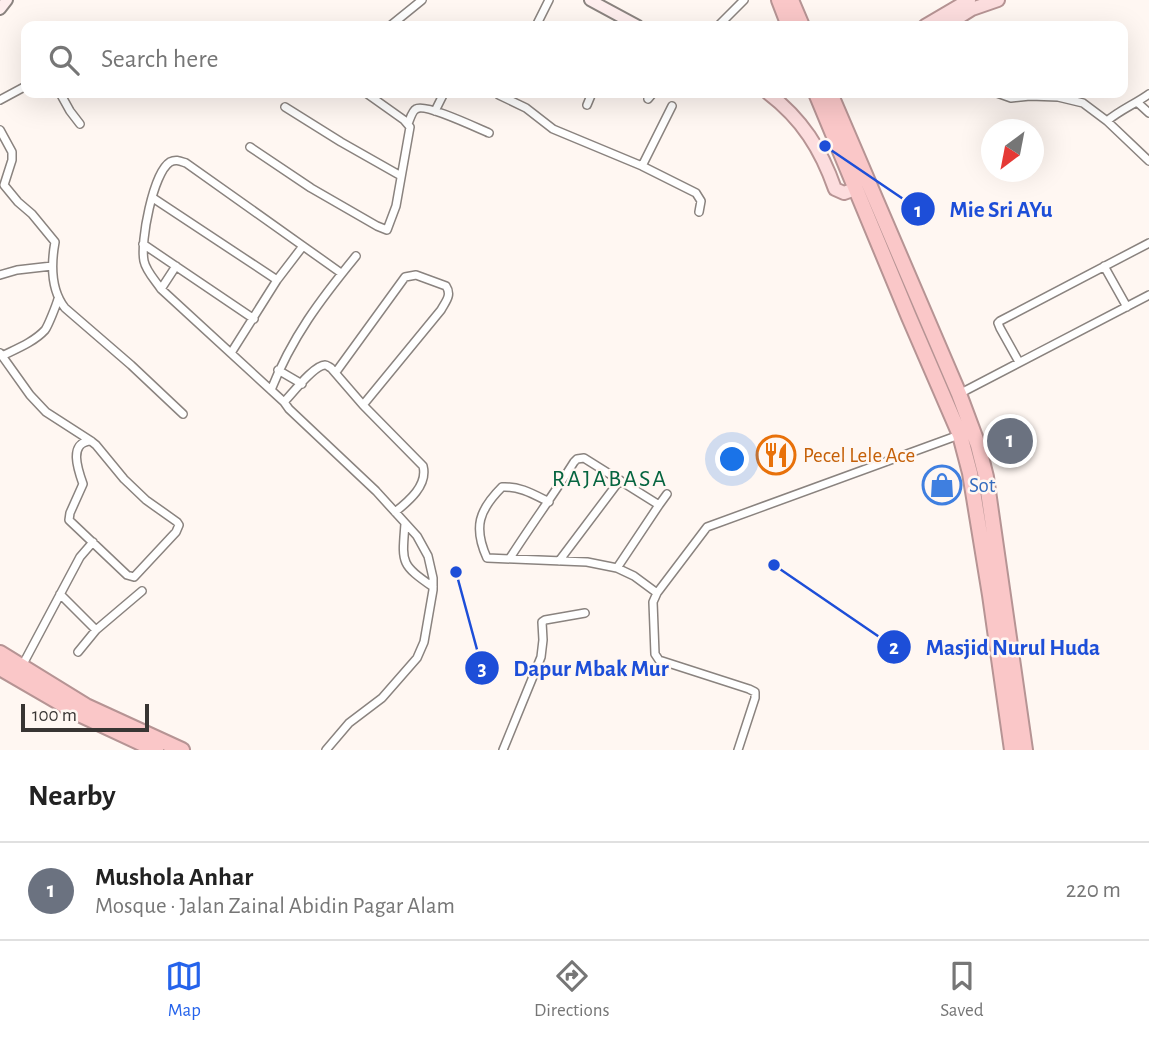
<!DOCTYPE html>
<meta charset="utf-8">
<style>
:root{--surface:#fff;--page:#f6f6f6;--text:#222;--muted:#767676;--line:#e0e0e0;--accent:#2563eb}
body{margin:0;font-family:"Alegreya Sans",sans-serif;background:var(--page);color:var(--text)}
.compass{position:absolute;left:981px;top:119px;width:63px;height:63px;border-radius:50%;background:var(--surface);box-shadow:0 7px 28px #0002;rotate:212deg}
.scale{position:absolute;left:21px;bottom:18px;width:128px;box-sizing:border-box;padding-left:7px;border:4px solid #383533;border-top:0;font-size:19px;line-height:24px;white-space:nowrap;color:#383533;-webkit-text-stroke:5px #fff7f2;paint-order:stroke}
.you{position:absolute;left:733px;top:460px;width:24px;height:24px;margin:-18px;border:5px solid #fff;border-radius:50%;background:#1a73e8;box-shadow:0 0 0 10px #1a73e833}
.badge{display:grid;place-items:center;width:46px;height:46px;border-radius:50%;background:var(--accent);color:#fff;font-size:23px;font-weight:700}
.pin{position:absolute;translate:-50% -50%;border:4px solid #fff;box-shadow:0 2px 7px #0006}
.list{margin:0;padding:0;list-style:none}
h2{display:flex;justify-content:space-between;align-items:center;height:91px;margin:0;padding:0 28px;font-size:30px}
h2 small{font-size:23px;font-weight:400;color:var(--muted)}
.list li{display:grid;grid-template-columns:46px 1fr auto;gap:21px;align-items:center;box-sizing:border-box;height:98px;padding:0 28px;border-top:2px solid var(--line)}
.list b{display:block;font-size:26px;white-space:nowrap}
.list p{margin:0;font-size:23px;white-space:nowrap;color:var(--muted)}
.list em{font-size:23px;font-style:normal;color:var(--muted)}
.icon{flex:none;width:38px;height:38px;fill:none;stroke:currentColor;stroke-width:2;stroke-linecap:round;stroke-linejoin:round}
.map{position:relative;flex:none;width:1149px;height:750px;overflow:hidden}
.search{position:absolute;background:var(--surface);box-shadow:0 7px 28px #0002;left:21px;right:21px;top:21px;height:77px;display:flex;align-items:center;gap:18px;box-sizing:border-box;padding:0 24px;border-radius:14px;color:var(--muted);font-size:26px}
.sheet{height:189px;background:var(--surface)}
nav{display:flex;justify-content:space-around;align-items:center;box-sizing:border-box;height:98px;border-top:2px solid var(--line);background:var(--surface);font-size:19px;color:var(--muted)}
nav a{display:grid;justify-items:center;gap:4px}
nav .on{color:var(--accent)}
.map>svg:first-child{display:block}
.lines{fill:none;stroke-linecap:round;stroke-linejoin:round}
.street-casing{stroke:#8a837f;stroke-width:10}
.secondary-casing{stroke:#8a837f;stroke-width:14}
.primary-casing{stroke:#b69494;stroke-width:16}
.highway-casing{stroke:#b69494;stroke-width:18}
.street{stroke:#fff;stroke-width:7}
.secondary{stroke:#feeeee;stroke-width:10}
.primary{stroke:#fcddde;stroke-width:12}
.highway{stroke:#fac7c8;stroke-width:14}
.labels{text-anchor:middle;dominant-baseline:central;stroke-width:5;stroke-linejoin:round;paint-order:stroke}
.food-label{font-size:21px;fill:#c56008;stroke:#fff7f2;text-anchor:start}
.shop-label{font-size:21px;fill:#366cbe;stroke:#fff7f2;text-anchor:start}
.quarter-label{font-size:24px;letter-spacing:2px;fill:#066540;stroke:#fff7f2}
.leader{fill:none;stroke:#1d4ed8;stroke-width:2.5}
.callout-dot{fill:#1d4ed8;stroke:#fff7f2;stroke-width:2.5}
.mark-label{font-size:21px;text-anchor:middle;font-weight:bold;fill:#fff}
.callout-label{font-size:23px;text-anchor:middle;font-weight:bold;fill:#1d4ed8;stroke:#fff7f2;stroke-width:5;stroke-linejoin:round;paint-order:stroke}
</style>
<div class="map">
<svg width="1149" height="750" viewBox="0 0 1149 750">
<rect width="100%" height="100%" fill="#fff7f2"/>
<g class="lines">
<defs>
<path id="street" d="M390 26 422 0
M536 26 549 0
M718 26 744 0
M60 93 70 111 80 124
M997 93 1011 98 1030 96 1058 97 1083 103 1107 121 1149 161
M499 95 526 108 553 129 642 166 696 193 701 201 699 212
M648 99 653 93
M0 100 26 86
M1137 102 1149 113
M587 105 592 93
M285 107 341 142 401 176
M435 111 444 93
M1107 121C1120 110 1135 104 1149 94
M408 124C410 119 412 111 416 109 425 103 477 128 489 133
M0 130 12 152V160L4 185 18 202 32 214 55 242C51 264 51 290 65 308L131 365 183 414
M250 147 311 188 377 226 387 230 396 206 410 127 404 120 366 93
M642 166 672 106
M153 198 277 280
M143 244 254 319
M303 246 341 273
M1104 266 1127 307
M0 275 17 270 52 266
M161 289 176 266
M0 353 30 395 46 412 91 441 96 445 124 479 146 500 177 522 179 525 176 532 134 577 127 575 69 520 70 513 83 484C78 470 68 442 91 441
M231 353 277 280 303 246 186 163C180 161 176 159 170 162 153 173 140 242 144 261 146 271 155 280 161 289L284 402 289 409 376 491 417 536 428 556 433 578V590L424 642 417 658 382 698 349 723 326 750
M2 356C16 349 34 342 45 330 48 326 56 306 58 299
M1019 362 1000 328 998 323 1000 321 1149 243
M278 370 302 384
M336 372 405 277 416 275 446 286C452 295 446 301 441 310L363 405
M271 390C292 337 320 300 356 256
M959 394 1149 295
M284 402C292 394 314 365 325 365 327 365 329 367 331 368L363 405 423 466C428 485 409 501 395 512
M549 502C533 494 520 486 502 487 479 510 473 527 487 558L587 562 617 568 634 576 657 593
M659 505 667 494
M405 524C402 563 400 564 433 587
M510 558C531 525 554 494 574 462L577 459 584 458 659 505 617 568
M559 561 620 480
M60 594 96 630
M78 652 96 630 142 591
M22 666 80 557 93 542
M503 750 541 657 543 640 542 622 545 620 585 613
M738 750 755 698V692L749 689 659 660 655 654 653 602 657 593 707 527 959 435"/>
<path id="secondary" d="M590 0 638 26
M0 9 7 0"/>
<path id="primary" d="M925 26 969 0
M945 26 972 9 998 0
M768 93C802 119 821 149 835 189L844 193 855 189"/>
<path id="highway" d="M779 0 789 26
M791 0 802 26
M816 93 909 317 960 435 970 473 990 595 1012 750
M830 93 959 394 978 445 986 477 1025 750
M0 653 86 706 182 750
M0 668 81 715 156 750"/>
</defs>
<!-- street casing -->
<use href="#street" class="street-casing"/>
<!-- secondary casing -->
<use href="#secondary" class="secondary-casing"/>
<!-- primary casing -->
<use href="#primary" class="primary-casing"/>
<!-- highway casing -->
<use href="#highway" class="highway-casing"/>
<!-- street -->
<use href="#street" class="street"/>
<!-- secondary -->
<use href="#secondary" class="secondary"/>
<!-- primary -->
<use href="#primary" class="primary"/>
<!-- highway -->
<use href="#highway" class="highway"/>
</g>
<!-- icons -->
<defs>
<symbol id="restaurant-ring" viewBox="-11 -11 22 22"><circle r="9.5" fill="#fff7f2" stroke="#e8710a" stroke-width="1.5"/><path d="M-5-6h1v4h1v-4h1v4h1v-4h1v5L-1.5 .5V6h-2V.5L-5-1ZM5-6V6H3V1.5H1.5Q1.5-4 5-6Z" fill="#e8710a"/></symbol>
<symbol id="shop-ring" viewBox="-11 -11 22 22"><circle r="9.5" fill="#fff7f2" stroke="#3f7fe0" stroke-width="1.5"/><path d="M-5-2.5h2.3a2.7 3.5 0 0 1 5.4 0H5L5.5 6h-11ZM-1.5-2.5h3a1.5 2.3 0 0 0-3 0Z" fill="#3f7fe0"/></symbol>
</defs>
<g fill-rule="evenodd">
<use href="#restaurant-ring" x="754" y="433" width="44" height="44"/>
<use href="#shop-ring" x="920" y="463" width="44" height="44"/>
</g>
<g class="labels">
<!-- food labels -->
<g class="food-label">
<text x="803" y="455">Pecel Lele Ace</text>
</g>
<!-- shop labels -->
<g class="shop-label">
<text x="969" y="485">Sot</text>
</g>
<!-- quarter labels -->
<g class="quarter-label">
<text x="610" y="479">RAJABASA</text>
</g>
</g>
<!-- callouts -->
<path class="leader" d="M825 146L918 209M774 565L894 647M456 572L482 668"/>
<g class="callout-dot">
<circle cx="825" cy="146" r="7"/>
<circle cx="774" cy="565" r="7"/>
<circle cx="456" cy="572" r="7"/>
<circle cx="918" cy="209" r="18"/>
<circle cx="894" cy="647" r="18"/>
<circle cx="482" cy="668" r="18"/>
</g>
<g class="mark-label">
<text x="918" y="217">1</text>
<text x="894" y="654">2</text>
<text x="482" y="675">3</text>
</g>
<g class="callout-label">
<text x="1001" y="217">Mie Sri AYu</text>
<text x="1013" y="655">Masjid Nurul Huda</text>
<text x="591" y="676">Dapur Mbak Mur</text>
</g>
</svg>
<svg class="compass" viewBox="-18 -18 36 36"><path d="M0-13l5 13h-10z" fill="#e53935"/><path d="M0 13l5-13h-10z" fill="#767676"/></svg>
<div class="scale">100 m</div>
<div class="you"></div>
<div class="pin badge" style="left:1010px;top:441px;background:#6b7280">1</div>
<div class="search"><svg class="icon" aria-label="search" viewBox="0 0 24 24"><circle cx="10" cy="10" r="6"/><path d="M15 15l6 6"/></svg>Search here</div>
</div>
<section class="sheet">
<h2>Nearby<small></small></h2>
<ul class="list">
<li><span class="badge" style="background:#6b7280">1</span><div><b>Mushola Anhar</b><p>Mosque · Jalan Zainal Abidin Pagar Alam</p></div><em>220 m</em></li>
</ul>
</section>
<nav>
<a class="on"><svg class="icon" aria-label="map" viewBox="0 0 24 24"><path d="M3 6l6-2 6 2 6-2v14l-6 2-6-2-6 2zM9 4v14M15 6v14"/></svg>Map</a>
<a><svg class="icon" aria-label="directions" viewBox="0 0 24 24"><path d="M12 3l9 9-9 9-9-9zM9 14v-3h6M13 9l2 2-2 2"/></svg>Directions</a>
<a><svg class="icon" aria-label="saved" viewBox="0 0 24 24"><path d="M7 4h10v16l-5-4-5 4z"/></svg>Saved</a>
</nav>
